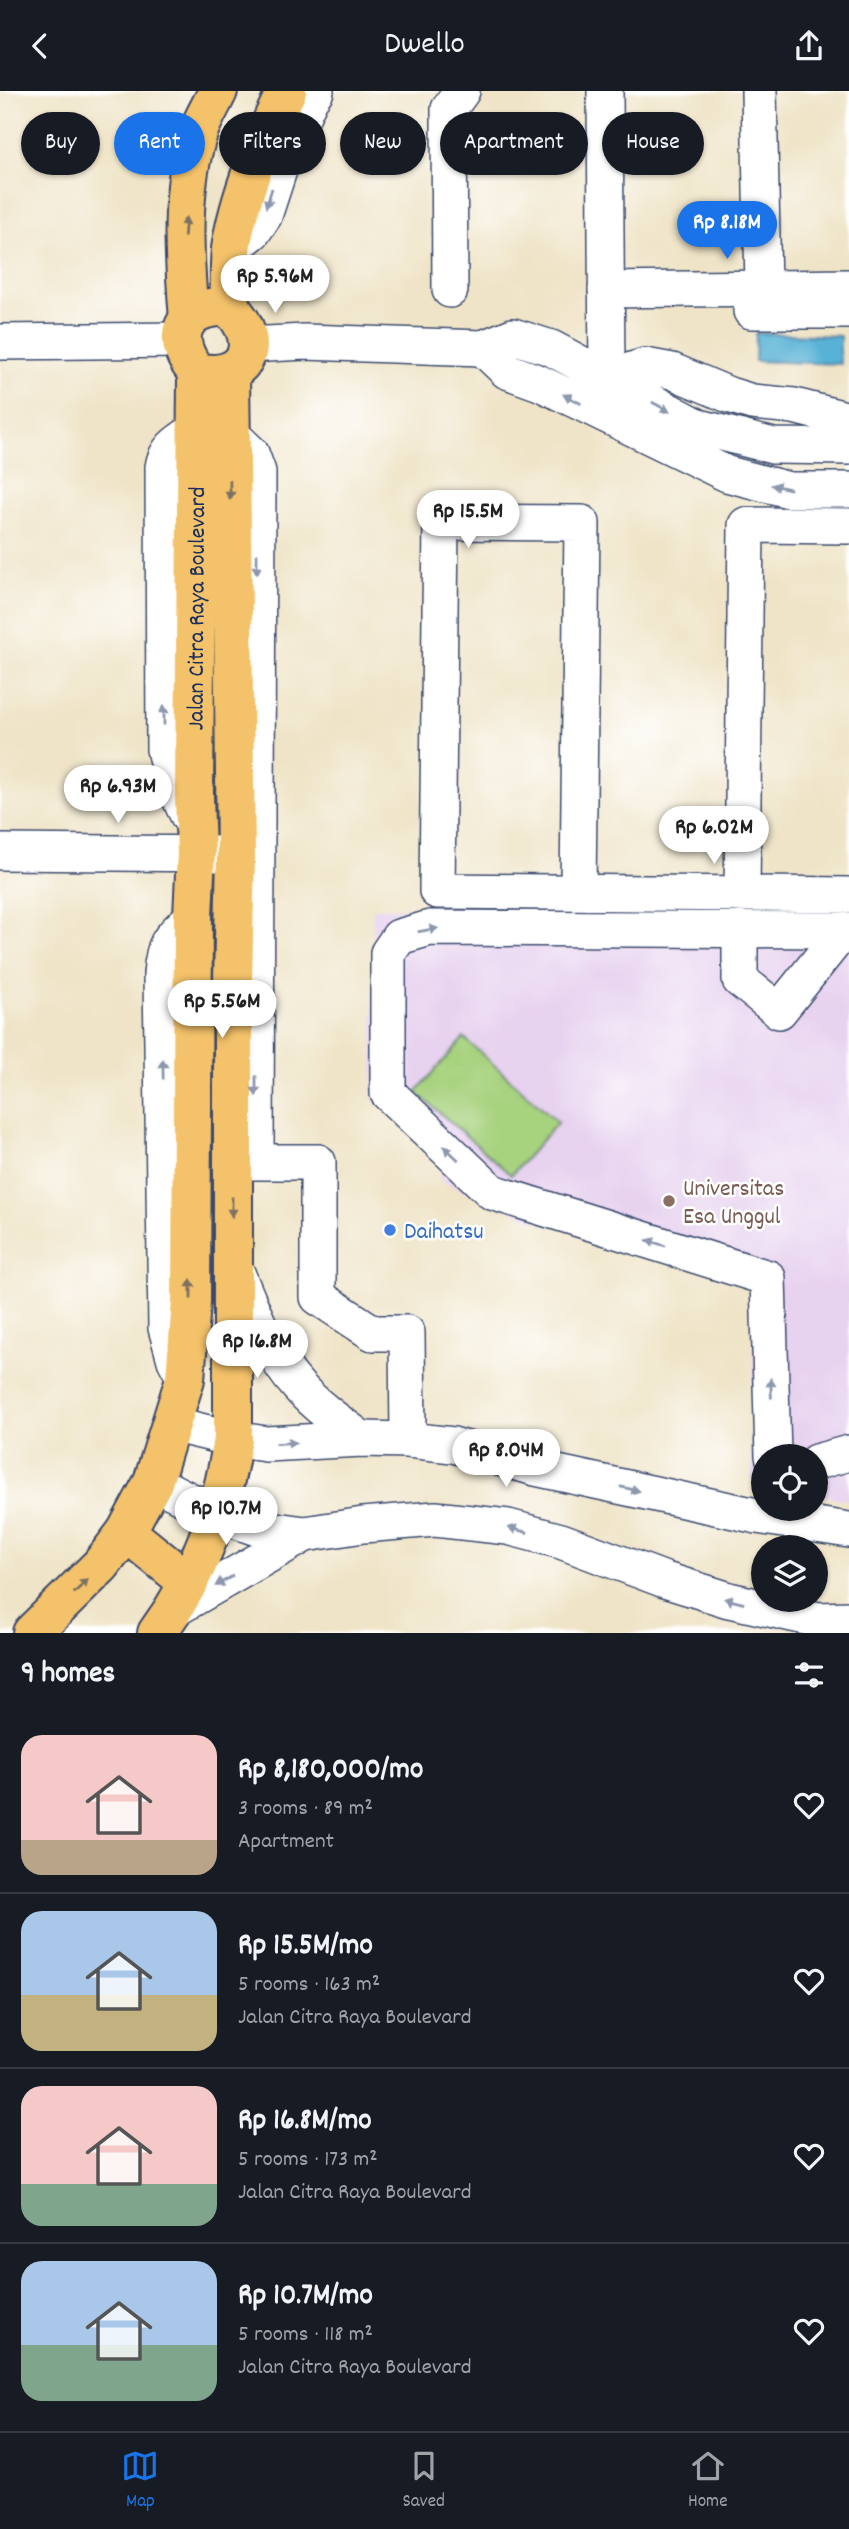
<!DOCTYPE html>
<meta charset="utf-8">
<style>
:root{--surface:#171b24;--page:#20242c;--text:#f1f3f6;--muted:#9ea1a6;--line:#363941;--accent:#1a73e8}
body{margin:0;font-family:Dekko,sans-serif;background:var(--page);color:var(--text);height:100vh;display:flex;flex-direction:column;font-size:26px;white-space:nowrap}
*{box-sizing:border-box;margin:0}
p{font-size:23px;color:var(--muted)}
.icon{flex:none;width:38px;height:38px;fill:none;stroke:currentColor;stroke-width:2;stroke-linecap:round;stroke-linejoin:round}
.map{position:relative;height:1542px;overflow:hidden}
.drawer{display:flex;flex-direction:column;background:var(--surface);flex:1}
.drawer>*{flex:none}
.hud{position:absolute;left:21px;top:21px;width:808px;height:63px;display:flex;gap:14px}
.buttons{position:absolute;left:751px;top:1353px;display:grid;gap:14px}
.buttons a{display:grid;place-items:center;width:77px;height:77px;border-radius:50%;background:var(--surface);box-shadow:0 2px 5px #0004;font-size:35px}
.price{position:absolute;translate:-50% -60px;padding:0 16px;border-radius:24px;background:#fff;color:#222;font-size:23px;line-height:46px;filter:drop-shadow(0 2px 4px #0008)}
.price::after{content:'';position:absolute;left:50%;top:42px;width:21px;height:16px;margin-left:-10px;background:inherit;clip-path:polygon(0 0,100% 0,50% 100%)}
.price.current{background:var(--accent);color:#fff}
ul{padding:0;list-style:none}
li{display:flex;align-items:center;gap:21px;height:175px;padding:0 21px}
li+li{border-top:2px solid var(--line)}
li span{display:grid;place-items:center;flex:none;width:196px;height:140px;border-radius:21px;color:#555}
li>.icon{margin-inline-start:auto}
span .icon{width:84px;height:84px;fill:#fffc;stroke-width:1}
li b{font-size:30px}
h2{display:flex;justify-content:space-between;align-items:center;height:84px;padding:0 21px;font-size:30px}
.pill{padding:0 24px;border-radius:32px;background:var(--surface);box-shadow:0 2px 5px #0004;font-size:24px;line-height:63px}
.pill.current{background:var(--accent);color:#fff}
header{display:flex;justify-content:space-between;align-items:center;height:91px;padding:0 21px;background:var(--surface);font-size:32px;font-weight:600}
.tabs{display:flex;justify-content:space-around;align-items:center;height:98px;border-top:2px solid var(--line);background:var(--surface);font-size:19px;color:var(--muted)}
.tabs a{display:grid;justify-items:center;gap:4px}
.tabs .current{color:var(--accent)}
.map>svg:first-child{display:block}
.built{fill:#e7d2ef}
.green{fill:#a7d27e;stroke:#61806e;stroke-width:2}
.water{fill:#59b2d6;stroke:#3a709a;stroke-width:2}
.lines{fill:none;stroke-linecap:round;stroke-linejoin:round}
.minor-casing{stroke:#3b4a6e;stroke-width:38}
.major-casing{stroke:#3b4a6e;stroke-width:42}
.minor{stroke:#fff;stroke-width:35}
.major{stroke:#f4c26a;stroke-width:38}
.oneway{fill:#8d97ae}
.oneway2{fill:#7d7163}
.education-dot{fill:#8d6e63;stroke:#fff;stroke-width:2.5}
.shop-dot{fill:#3f7fe0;stroke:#fff;stroke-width:2.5}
.labels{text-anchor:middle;stroke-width:5;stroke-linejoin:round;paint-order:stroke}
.street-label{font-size:24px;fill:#1b2f5e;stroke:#fff}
.education-label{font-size:24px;fill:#785e54;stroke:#fff;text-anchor:start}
.shop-label{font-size:24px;fill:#366cbe;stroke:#fff;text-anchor:start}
</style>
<header><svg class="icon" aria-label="back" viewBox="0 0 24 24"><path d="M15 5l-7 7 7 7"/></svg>Dwello<svg class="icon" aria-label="share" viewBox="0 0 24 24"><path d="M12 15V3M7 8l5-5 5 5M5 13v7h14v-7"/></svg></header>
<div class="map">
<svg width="849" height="1542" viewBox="0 0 849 1542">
<rect width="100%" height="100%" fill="#fff"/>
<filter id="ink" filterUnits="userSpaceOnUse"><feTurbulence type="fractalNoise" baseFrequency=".0143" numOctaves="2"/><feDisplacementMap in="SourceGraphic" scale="14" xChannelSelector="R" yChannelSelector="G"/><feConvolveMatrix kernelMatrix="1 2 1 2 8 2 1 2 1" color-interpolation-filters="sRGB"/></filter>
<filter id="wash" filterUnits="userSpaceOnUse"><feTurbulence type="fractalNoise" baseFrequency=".00686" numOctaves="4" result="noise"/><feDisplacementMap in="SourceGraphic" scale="28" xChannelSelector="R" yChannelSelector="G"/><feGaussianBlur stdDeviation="1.57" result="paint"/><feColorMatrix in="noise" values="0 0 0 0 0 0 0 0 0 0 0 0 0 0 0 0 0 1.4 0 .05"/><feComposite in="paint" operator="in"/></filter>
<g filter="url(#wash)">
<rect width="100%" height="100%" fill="#efe4c7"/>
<polygon class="built" points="849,816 849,1409 816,1404 816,1365 763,1365 763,1392 751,1389 755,1186 537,1130 441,1090 439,1059 373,1009 373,817"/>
<polygon class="green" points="464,947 558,1031 511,1084 416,1001"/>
<polygon class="water" points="756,242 840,245 840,273 755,270"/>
</g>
<g filter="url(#ink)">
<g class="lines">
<g class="minor-casing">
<g id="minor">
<polyline points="605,0 607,287"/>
<polyline points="759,0 763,197"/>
<polyline points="231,159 253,141 264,125 280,76 310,8 316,0"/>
<polyline points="450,199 449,18 462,0"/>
<polyline points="606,199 849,196"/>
<polyline points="751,220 849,220"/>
<polyline points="0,251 181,249"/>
<polyline points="248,254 305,251 483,257"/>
<polyline points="618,292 632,279 645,275 672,280 729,304 752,311 794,315 849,329"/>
<polyline points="230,342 251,362 258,381 256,1070"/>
<polyline points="849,356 773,355 699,336 551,257 513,245 483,257 507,280 540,292 727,383 789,399 849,399"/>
<path d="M194 735C179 710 170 687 164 658L163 376C166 356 181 349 196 339"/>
<polyline points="0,761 225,763"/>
<polyline points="578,801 582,432 441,431 437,800 849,804"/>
<polyline points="742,803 746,434 849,435"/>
<polyline points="740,838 740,889 779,920 844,839"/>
<polyline points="232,1071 318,1071 318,1206 373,1242 407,1242 408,1349"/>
<path d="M235 1177C252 1219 268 1262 299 1296 317 1316 340 1332 362 1348"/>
<path d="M185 1288 175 1269 166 1237 161 883C164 849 169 848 193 825"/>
<polyline points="171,1333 233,1348 266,1353 362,1348 408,1349 453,1354 535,1377 757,1425 849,1439"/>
<polyline points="773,1365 768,1187 492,1101 388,1002 388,862 399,846 430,837 849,839"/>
<polyline points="816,1371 849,1362"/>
<polyline points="153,1391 217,1423 254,1436 305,1443 363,1434 435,1428 508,1436 561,1450 665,1489 729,1509 819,1529 849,1528"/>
<polyline points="175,1518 305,1443"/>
</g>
</g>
<g class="major-casing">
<g id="major">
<path d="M217 216 230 217C265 252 246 292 197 281 173 254 176 220 217 216Z"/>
<path d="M230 217C230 198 229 177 231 158 238 110 264 42 287 0"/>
<path d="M189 228C184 168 179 97 199 39 204 26 212 13 218 0"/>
<polyline points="126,1441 189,1492"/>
<path id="s1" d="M32 1542 101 1474 126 1441 153 1391 185 1288 191 1211 193 825 196 762 194 705 197 281"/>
<path d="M157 1542C201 1482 221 1421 233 1348V889L236 763 230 282"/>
</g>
</g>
<use href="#minor" class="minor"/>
<use href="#major" class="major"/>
</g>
<defs><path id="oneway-solid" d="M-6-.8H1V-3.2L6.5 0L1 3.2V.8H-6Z" transform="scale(1.75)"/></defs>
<g class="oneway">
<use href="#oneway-solid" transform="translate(269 107) rotate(107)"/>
<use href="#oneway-solid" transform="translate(572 308) rotate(-153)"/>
<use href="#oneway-solid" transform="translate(661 316) rotate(29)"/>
<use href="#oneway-solid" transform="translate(781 396) rotate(-168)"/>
<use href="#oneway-solid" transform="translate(257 473) rotate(90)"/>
<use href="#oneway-solid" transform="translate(164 624) rotate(-90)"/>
<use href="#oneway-solid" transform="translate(428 839) rotate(-10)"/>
<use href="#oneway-solid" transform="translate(163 978) rotate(-91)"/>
<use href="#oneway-solid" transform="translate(256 995) rotate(90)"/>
<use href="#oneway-solid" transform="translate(451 1062) rotate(-137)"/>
<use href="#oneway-solid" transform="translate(656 1152) rotate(-163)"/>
<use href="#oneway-solid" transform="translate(771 1297) rotate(-92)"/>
<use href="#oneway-solid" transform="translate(286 1352) rotate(-3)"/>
<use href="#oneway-solid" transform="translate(630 1398) rotate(13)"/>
<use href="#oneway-solid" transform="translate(518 1439) rotate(-166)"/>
<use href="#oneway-solid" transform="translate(224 1490) rotate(150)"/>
<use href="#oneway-solid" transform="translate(734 1510) rotate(-166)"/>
</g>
<g class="oneway2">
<use href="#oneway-solid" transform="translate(185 136) rotate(-86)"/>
<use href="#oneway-solid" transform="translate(230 399) rotate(89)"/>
<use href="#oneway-solid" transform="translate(232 1116) rotate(90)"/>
<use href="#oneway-solid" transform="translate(191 1198) rotate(-90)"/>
<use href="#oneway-solid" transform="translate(81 1495) rotate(-46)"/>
</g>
</g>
<circle class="education-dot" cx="669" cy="1110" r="7"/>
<circle class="shop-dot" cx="390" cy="1139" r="7"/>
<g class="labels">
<g class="street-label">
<text dy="8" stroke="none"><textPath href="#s1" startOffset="1074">Jalan Citra Raya Boulevard</textPath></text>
</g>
<g class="education-label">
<text x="683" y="1104">Universitas<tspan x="683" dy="28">Esa Unggul</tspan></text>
</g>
<g class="shop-label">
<text x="404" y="1147">Daihatsu</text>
</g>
</g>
</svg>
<div class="buttons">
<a><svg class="icon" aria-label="locate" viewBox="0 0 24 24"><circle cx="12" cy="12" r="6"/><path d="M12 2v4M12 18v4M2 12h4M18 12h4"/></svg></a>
<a><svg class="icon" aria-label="layers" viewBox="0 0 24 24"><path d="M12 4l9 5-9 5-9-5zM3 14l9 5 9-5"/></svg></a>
</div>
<b class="price current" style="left:727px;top:170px">Rp 8.18M</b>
<b class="price" style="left:275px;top:224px">Rp 5.96M</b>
<b class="price" style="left:468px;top:459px">Rp 15.5M</b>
<b class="price" style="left:118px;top:734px">Rp 6.93M</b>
<b class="price" style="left:714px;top:775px">Rp 6.02M</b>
<b class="price" style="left:222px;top:949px">Rp 5.56M</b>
<b class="price" style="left:257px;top:1289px">Rp 16.8M</b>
<b class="price" style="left:506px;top:1398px">Rp 8.04M</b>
<b class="price" style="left:226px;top:1456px">Rp 10.7M</b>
<div class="hud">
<a class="pill">Buy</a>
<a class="pill current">Rent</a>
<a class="pill">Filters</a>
<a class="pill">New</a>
<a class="pill">Apartment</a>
<a class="pill">House</a>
</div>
</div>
<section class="drawer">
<h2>9 homes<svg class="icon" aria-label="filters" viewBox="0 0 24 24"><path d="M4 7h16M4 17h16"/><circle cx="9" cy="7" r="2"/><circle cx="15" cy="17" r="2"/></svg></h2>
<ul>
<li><span style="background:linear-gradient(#f6c9c9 75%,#b9a48a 0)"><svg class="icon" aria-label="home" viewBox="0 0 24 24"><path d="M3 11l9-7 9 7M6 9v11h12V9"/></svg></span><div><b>Rp 8,180,000/mo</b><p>3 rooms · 89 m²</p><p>Apartment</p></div><svg class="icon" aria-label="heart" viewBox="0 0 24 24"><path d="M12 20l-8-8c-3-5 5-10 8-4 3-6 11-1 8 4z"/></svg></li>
<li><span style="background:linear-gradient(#a9c7e8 60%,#c2b280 0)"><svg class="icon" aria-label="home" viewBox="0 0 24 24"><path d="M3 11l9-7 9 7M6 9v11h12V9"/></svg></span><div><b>Rp 15.5M/mo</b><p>5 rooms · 163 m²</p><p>Jalan Citra Raya Boulevard</p></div><svg class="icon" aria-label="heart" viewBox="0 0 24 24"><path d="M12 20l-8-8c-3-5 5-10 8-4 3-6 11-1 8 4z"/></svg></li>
<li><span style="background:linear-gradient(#f6c9c9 70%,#7fa58c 0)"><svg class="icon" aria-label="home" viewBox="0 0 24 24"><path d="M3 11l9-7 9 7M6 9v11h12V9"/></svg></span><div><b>Rp 16.8M/mo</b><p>5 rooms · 173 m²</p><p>Jalan Citra Raya Boulevard</p></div><svg class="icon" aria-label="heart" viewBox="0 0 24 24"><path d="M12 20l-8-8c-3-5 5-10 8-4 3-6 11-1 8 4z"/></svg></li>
<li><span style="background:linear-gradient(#a9c7e8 60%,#7fa58c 0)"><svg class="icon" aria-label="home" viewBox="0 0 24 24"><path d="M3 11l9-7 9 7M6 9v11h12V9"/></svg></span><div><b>Rp 10.7M/mo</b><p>5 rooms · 118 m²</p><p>Jalan Citra Raya Boulevard</p></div><svg class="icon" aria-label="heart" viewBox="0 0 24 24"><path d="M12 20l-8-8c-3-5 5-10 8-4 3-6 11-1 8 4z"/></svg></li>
</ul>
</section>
<nav class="tabs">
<a class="current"><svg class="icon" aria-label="map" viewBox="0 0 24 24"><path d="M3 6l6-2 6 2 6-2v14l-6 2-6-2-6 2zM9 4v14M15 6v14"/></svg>Map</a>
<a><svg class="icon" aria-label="saved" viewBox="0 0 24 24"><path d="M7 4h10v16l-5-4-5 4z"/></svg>Saved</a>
<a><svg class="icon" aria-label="home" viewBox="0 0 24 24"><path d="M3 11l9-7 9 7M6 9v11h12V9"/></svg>Home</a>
</nav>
